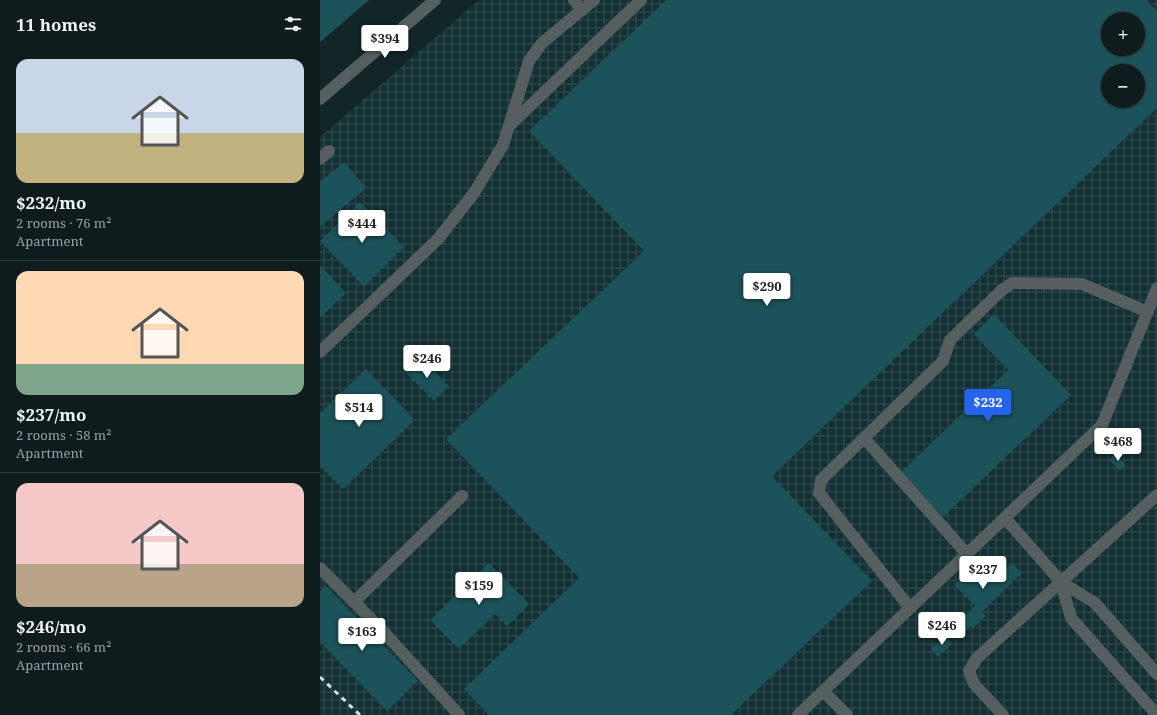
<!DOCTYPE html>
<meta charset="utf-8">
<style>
:root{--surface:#0e1c1e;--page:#172527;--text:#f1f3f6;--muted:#9ba1a4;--line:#2e3a3c;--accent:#2563eb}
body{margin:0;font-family:"Noto Serif",serif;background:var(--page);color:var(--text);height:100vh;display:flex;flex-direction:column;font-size:15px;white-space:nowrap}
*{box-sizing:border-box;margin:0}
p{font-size:13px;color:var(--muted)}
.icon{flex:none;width:22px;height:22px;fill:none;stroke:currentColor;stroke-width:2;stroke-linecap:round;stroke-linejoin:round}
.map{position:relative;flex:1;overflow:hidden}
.drawer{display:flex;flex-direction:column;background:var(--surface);width:320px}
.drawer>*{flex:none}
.controls{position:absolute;left:781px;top:12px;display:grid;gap:8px}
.controls a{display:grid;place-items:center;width:44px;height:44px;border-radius:50%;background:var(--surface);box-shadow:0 1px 3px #0004,0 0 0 1px var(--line);font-size:20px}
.price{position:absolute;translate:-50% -34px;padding:0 9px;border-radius:4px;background:#fff;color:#222;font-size:13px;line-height:26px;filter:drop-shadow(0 1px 2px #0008)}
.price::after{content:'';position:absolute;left:50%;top:24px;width:12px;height:9px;margin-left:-6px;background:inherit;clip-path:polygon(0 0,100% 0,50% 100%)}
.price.selected{background:var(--accent);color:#fff}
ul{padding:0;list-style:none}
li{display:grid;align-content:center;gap:8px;height:212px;padding:0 16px}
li+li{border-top:1px solid var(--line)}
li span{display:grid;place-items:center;height:124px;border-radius:12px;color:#555}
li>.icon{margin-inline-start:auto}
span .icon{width:72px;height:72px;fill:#fffc;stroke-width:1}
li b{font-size:17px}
h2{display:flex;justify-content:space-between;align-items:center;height:48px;padding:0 16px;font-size:17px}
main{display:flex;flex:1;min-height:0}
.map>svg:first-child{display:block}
.industrial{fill:url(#industrial-grid);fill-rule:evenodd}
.building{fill:#1c5259;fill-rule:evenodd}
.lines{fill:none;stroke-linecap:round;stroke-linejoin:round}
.minor{stroke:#565f60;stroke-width:12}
.rail{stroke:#d1dedf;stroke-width:3;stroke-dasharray:5 5;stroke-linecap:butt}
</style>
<main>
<section class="drawer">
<h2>11 homes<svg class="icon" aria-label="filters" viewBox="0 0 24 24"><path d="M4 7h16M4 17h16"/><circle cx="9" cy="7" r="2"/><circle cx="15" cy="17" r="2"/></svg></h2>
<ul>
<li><span style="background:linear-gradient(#c9d6e8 60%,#c2b280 0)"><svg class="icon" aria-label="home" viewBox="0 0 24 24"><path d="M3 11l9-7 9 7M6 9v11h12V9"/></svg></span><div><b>$232/mo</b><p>2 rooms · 76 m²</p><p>Apartment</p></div></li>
<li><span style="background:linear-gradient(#ffd9b3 75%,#7fa58c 0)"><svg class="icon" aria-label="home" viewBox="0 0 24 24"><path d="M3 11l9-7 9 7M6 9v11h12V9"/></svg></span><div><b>$237/mo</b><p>2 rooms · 58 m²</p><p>Apartment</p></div></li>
<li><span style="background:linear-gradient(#f6c9c9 65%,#b9a48a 0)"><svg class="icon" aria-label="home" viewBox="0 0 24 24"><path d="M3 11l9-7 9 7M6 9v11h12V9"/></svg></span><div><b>$246/mo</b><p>2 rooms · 66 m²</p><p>Apartment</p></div></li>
</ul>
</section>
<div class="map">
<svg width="837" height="715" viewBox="0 0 837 715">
<defs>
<pattern id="industrial-grid" width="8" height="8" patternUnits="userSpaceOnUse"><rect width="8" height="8" fill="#133034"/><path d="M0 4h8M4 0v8" fill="none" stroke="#354f52"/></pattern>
</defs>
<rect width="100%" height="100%" fill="#122628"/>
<path class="industrial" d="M159 0H837V715H0V137ZM788 19H818V49H788ZM788 71H818V101H788Z"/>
<g class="building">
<polygon points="0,0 49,0 0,42"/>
<path d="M346 0H826L837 11V108L452 476 552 581 411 715H169L144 689 259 578 126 439 324 251 209 131ZM788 19H818V49H788ZM788 71H818V101H788Z"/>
<polygon points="24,162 46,188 0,227 0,182"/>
<polygon points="40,202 84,247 44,287 0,241"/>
<polygon points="0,265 26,293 1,317 0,316"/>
<polygon points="674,314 751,395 623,517 581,472 688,370 654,334"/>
<polygon points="100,357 129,386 114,401 85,372"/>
<polygon points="46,369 95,420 23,489 0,466 0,413"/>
<polygon points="795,454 806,465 800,471 789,460"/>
<polygon points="665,556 681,573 692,563 702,573 662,612 666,616 653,628 651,626 639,637 631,629 655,606 634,585"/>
<polygon points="169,563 209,604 187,626 175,614 139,649 110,620"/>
<polygon points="6,586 98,681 67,711 0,642 0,591"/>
<polygon points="625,636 632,644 618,657 611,649"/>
</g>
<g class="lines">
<g class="minor">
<polyline points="254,0 262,10"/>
<polyline points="0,99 115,0"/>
<polyline points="190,125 321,0"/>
<polyline points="0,159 9,151"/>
<polyline points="0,352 118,239 154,193 183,145 209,61 222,43 274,0"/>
<polyline points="544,438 647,554"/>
<polyline points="685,518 741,582 751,618 837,715"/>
<polyline points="0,568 62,630 139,715"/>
<polyline points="741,582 775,603 837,674"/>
<polyline points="34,602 142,496"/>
<polyline points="590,608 499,493 501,480 623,361 630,340 682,290 692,283 762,284 828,312"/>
<polyline points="503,691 527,715"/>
<polyline points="478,715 782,425 837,288"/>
<polyline points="683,715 654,684 649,671 657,658 837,495"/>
</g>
<polyline class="rail" points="0,677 40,715"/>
</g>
</svg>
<div class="controls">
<a>+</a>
<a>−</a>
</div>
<b class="price" style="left:65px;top:59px">$394</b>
<b class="price" style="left:42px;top:244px">$444</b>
<b class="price" style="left:447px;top:307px">$290</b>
<b class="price" style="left:107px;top:379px">$246</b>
<b class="price selected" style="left:668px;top:423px">$232</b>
<b class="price" style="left:39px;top:428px">$514</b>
<b class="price" style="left:798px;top:462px">$468</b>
<b class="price" style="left:663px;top:590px">$237</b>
<b class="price" style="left:159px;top:606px">$159</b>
<b class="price" style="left:622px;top:646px">$246</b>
<b class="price" style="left:42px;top:652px">$163</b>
</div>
</main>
